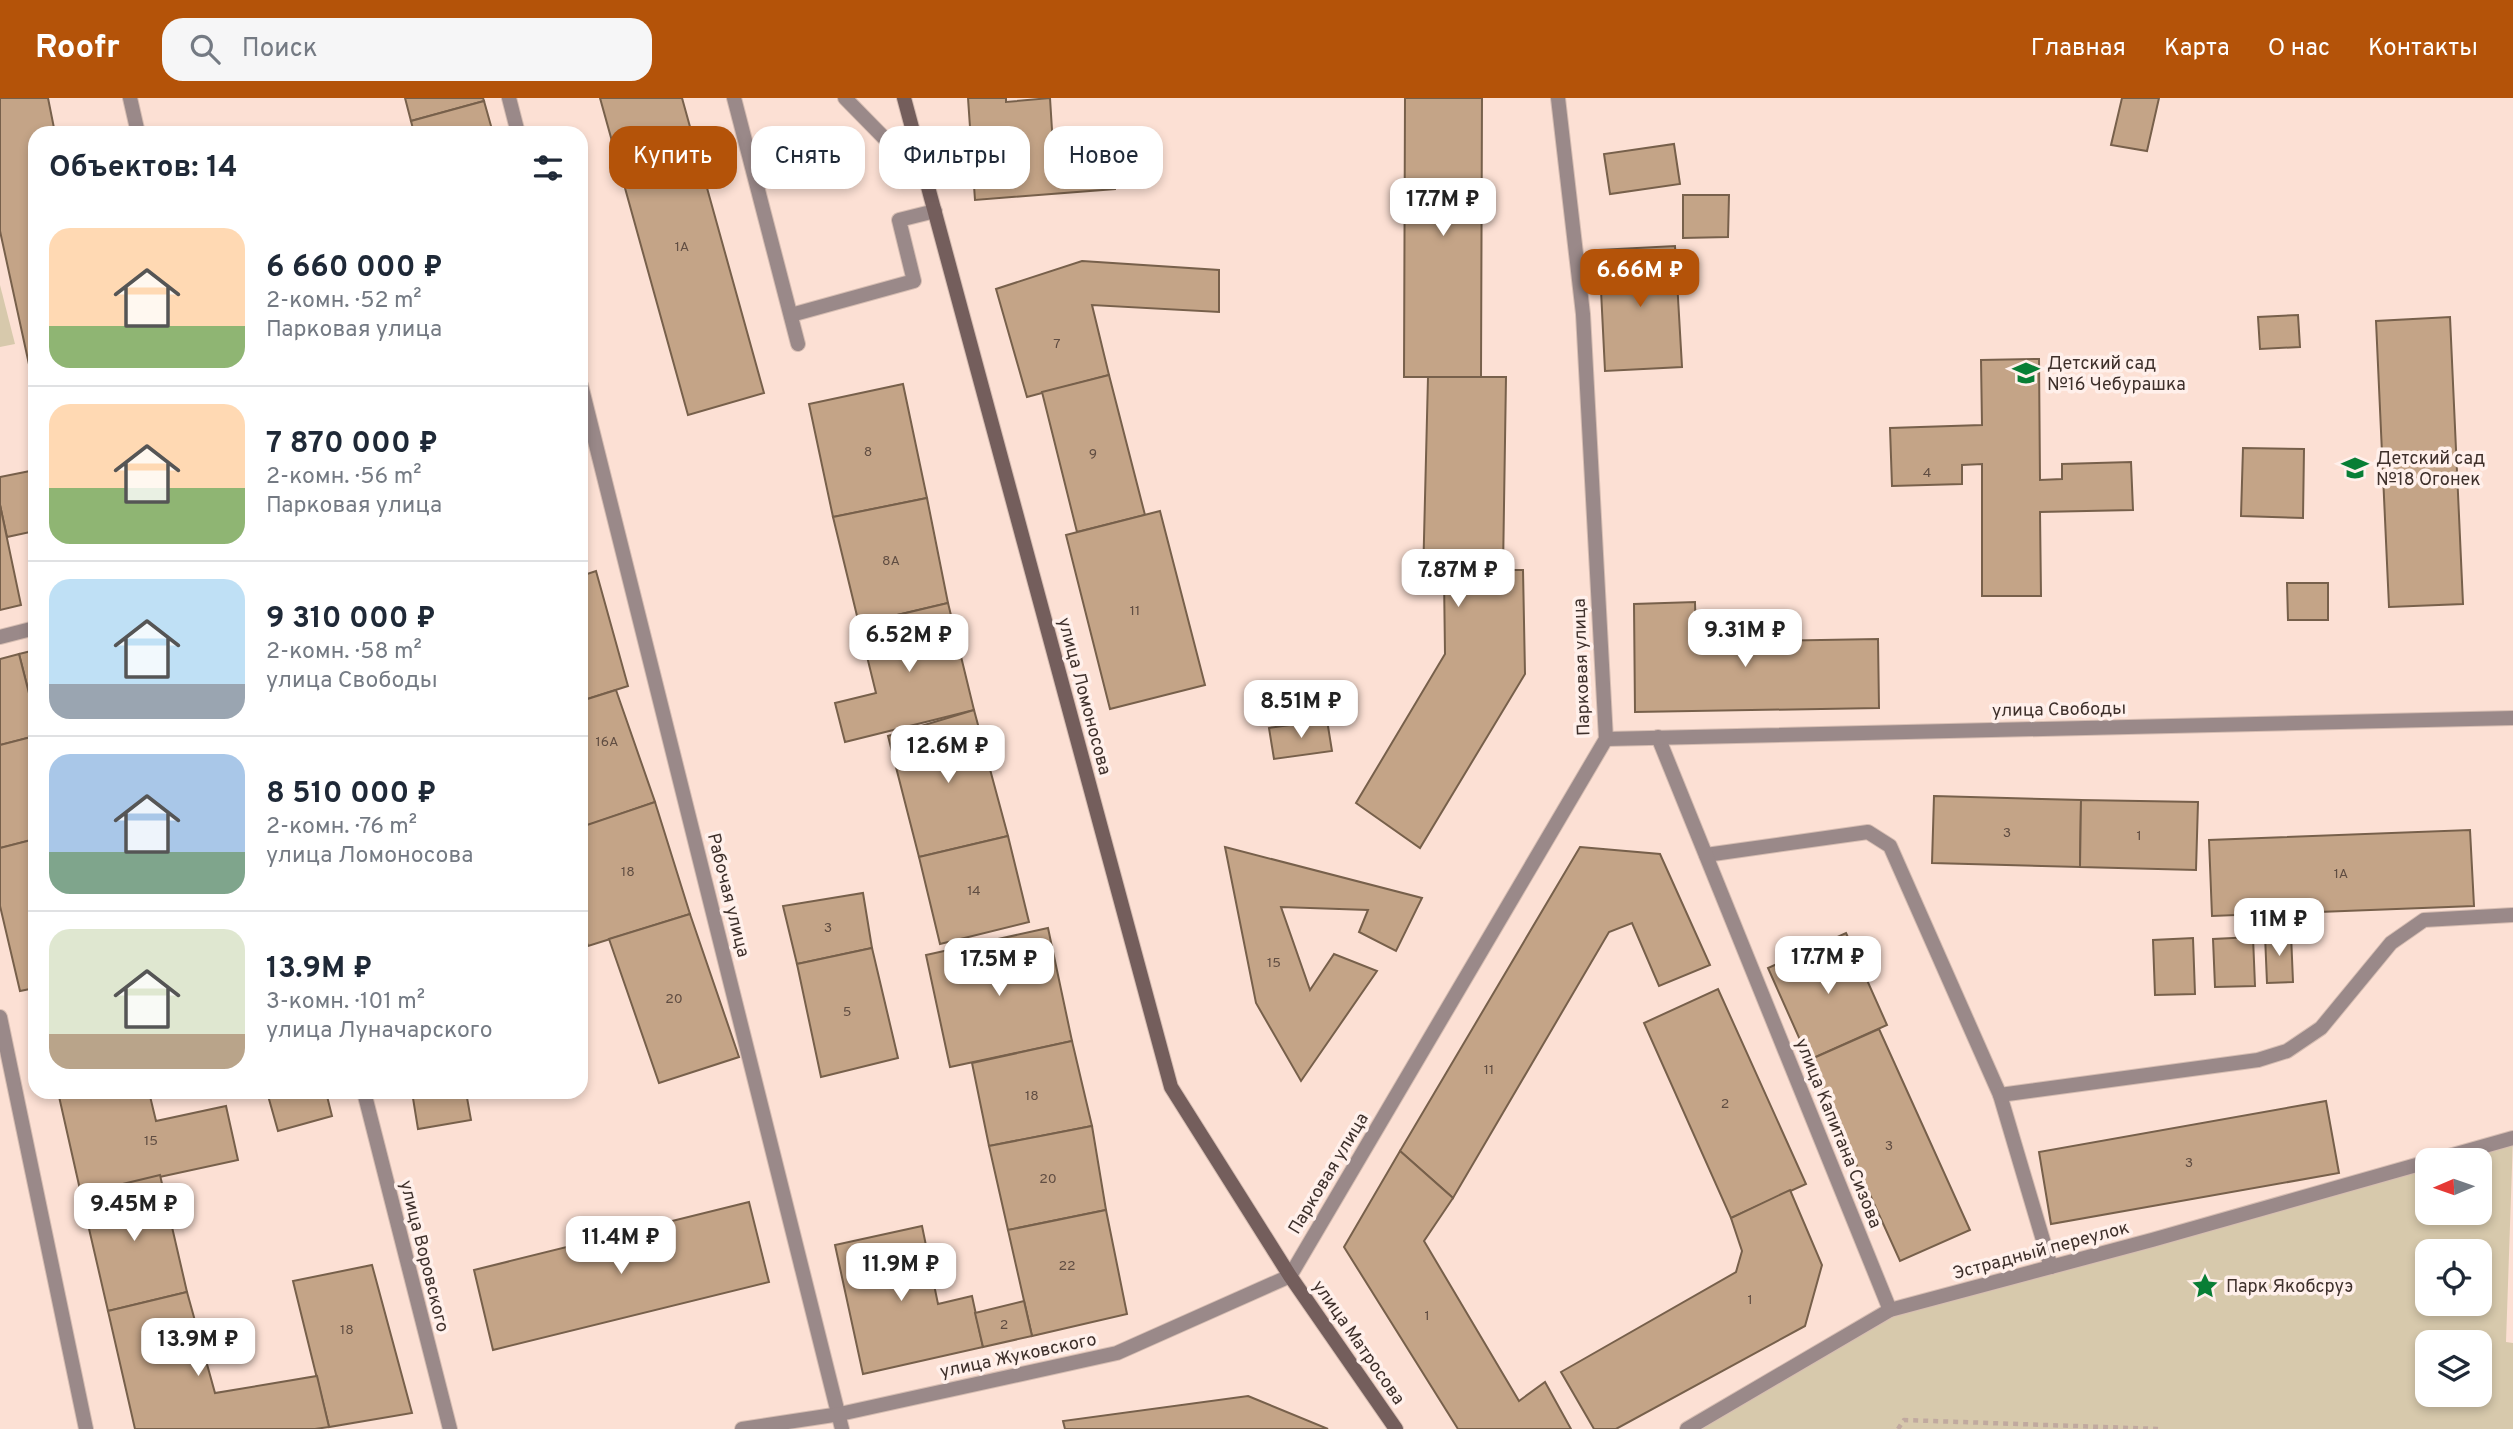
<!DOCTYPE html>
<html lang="ru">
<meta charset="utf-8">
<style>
:root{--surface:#fff;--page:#f6f6f7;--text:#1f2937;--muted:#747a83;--line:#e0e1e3;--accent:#b45309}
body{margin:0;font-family:Overpass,sans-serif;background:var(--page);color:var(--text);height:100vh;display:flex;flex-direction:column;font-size:26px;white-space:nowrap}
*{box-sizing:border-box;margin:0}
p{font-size:23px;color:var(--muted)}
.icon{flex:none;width:38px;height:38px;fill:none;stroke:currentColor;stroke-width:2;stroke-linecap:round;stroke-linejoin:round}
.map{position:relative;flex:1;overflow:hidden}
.sheet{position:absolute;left:28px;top:28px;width:560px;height:973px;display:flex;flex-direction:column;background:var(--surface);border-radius:21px;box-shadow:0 4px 10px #0003}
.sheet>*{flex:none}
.hud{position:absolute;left:609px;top:28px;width:665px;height:63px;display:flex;gap:14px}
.needle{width:46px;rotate:268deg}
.controls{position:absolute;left:2415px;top:1050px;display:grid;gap:14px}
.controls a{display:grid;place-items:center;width:77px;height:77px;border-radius:14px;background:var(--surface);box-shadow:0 4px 10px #0003;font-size:35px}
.price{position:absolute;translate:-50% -60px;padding:0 16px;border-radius:14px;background:#fff;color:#222;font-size:23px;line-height:46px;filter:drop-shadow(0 2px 4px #0008)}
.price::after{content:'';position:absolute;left:50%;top:42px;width:21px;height:16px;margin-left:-10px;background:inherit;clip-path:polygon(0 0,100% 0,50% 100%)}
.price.current{background:var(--accent);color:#fff}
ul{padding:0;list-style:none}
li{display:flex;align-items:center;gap:21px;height:175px;padding:0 21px}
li+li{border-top:2px solid var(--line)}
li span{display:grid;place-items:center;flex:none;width:196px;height:140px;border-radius:21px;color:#555}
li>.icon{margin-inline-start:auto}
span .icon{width:84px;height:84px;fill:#fffc;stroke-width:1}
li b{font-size:30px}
h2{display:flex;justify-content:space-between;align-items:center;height:84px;padding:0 21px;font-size:30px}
.tag{padding:0 24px;border-radius:21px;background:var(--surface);box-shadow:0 4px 10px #0003;font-size:24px;line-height:63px}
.tag.current{background:var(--accent);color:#fff}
header{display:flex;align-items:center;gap:42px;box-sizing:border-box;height:98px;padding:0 35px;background:var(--accent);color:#fff}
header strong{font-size:33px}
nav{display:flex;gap:38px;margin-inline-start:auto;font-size:24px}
.search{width:490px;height:63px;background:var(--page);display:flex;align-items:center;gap:18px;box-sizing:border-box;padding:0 24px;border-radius:21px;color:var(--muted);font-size:26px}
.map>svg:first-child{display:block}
.green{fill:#d7c9ac;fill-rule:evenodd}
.building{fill:#c4a487;stroke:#77604b;stroke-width:2}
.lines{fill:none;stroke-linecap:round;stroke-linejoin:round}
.lane-casing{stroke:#d6bdb2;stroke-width:16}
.street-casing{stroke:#d6bdb2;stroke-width:16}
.secondary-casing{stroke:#d6bdb2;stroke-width:16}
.path{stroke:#c1a99f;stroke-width:4.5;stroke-dasharray:5 5;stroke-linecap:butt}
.lane{stroke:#9a8989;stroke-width:14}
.street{stroke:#9a8989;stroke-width:14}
.secondary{stroke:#745e5c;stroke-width:14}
.labels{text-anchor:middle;stroke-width:7;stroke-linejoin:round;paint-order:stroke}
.number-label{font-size:14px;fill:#604d42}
.poi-label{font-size:18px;fill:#3e302b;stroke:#fff0eb;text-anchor:start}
.street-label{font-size:18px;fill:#3e302b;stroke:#fff0eb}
</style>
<header>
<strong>Roofr</strong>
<div class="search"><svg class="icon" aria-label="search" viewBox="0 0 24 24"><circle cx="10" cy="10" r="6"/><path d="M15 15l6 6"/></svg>Поиск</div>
<nav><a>Главная</a><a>Карта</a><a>О нас</a><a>Контакты</a></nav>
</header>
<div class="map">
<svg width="2513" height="1331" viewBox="0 0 2513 1331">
<rect width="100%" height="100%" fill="#fce0d4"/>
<g class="green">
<polygon points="0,187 15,246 0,249"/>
<path d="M2513 1040 2506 1244 2513 1245V1331H1687L1890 1212 2427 1064V1115H2480V1062H2435ZM2427 1153H2480V1206H2427ZM2427 1244H2480V1297H2427Z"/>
</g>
<g class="building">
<polygon points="0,0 48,0 55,35 35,35 35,294 0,133"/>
<polygon points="405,0 483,0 484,3 411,23"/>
<polygon points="600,0 682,0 764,295 688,317"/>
<polygon points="968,0 1006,0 1006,4 1050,0 1054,64 1114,60 1115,91 975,102"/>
<polygon points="1405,0 1482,0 1481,279 1404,279"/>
<polygon points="2122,0 2159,0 2147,53 2111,47"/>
<polygon points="484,3 493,35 414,35 411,23"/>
<polygon points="1674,46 1680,86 1610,96 1604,56"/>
<polygon points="1683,97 1729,97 1728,139 1683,140"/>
<polygon points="1675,148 1682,269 1605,273 1599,152"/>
<polygon points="1082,163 1219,172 1219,214 1092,207 1109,277 1027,299 996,191"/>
<polygon points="2298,217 2300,249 2260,251 2258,219"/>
<polygon points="2450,219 2463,506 2389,509 2376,223"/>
<polygon points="2039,261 2040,382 2062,381 2062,366 2131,364 2133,412 2040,414 2041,498 1982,498 1982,366 1962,367 1962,386 1892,388 1890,330 1982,327 1981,262"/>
<polygon points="1109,277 1145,417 1077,434 1042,294"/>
<polygon points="1428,279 1506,279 1503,472 1523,472 1525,576 1420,750 1356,705 1445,556 1444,479 1423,481"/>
<polygon points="903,286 927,400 833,419 809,306"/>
<polygon points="2243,350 2304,351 2303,420 2241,418"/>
<polygon points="35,372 35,433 7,439 0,407 0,379"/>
<polygon points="927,400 948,505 859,526 833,419"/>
<polygon points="0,407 21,507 0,512"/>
<polygon points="1160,413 1205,587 1110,611 1066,437"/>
<polygon points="596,473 628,588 581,603 581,478"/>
<polygon points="2287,485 2328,485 2328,522 2288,522"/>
<polygon points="1695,504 1696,544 1878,541 1879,610 1635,614 1634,506"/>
<polygon points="948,505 974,612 845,644 835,605 876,595 859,526"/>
<polygon points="35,552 35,611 33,611 19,556"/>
<polygon points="19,556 35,619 35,638 0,647 0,561"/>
<polygon points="616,592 655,704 586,728 581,712 581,603"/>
<polygon points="974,612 1008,738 919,759 888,638"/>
<polygon points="1327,622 1332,653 1274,661 1269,630"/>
<polygon points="35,638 35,741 0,750 0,647"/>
<polygon points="1934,698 2081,702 2080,769 1932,765"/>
<polygon points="2081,702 2198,704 2196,772 2080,769"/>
<polygon points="655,704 690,816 588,848 581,825 581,729"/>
<polygon points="2470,732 2474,808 2212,818 2209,742"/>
<polygon points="1008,738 1029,824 940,846 919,759"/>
<polygon points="35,741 35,890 20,893 0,808 0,750"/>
<polygon points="1225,749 1422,800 1396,853 1359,834 1368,812 1281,809 1310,892 1334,856 1377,873 1301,983 1256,905"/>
<polygon points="1580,749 1660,756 1710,867 1659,888 1632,825 1609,834 1453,1100 1400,1053"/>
<polygon points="863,795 872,850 797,866 783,808"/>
<polygon points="690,816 739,959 659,985 609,841"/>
<polygon points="1048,830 1072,943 950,969 926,857"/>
<polygon points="1846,835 1887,927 1809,962 1768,870"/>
<polygon points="2291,836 2293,884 2267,885 2265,837"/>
<polygon points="2253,839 2255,888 2215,889 2213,841"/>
<polygon points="2193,840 2195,896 2155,897 2153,842"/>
<polygon points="872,850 898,960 821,979 797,866"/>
<polygon points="1718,891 1806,1086 1731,1120 1644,925"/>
<polygon points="1879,931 1970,1132 1900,1163 1809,962"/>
<polygon points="1072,943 1092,1028 989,1048 972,965"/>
<polygon points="58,994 149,994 156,1023 226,1008 238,1062 81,1096"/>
<polygon points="267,994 326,994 332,1018 278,1033"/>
<polygon points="412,994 466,994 471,1022 418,1031"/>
<polygon points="2326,1003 2339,1075 2051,1126 2039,1054"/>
<polygon points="1092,1028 1106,1112 1008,1132 989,1048"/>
<polygon points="1400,1053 1453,1100 1424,1143 1519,1303 1545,1284 1571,1331 1458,1331 1344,1149"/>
<polygon points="160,1077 187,1194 108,1213 81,1096"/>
<polygon points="1790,1092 1822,1167 1805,1228 1616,1331 1594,1331 1561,1274 1736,1174 1742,1153 1731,1120"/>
<polygon points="749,1104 769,1184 493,1252 474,1172"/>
<polygon points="1106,1112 1127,1216 1032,1238 1008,1132"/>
<polygon points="922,1128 938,1206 972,1198 983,1249 863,1276 835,1147"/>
<polygon points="372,1167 412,1315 329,1329 293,1183"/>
<polygon points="187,1194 215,1295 317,1278 329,1329 315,1331 135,1331 108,1213"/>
<polygon points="1024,1203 1032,1238 983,1249 975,1215"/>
<polygon points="1248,1298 1328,1331 1065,1331 1063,1323"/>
</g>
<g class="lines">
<g class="lane-casing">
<g id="lane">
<polyline points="734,0 798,246"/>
<polyline points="845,0 893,49 915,42"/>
<polyline points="791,217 914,183 899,122 935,113"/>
<polyline points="1706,757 1868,734 1890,748 2000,997 2051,1169"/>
<polyline points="2000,997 2258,962 2287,953 2321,930 2391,845 2424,822 2513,817"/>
</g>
</g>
<g class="street-casing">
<g id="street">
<polyline points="130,0 138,35"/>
<polyline points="509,0 518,35"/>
<polyline points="581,287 842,1331"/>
<polyline points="0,539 35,530"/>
<polyline points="1658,639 1890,1212"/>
<polyline points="1606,641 2513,620"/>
<polyline points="0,919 86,1331"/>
<polyline points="364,994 450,1331"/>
<polyline points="2435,1062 2513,1040"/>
<polyline points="742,1331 840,1316 1117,1255 1290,1178 1606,641 1583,216 1558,0"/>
<polyline points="1687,1331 1890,1212 2152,1142 2427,1064"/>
</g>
</g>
<g class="secondary-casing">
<polyline id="secondary" points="904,0 1171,989 1290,1178 1396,1331"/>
</g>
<polyline class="path" points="1898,1331 1904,1322 2160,1331"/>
<use href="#lane" class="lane"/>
<use href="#street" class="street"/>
<use href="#secondary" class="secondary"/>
</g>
<defs>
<g id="school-bare" transform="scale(2.1)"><path d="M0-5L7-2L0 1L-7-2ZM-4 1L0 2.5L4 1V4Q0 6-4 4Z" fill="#087e35" stroke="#fff0eb" stroke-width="2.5" paint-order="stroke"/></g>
<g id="sight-bare" transform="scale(2.1)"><path d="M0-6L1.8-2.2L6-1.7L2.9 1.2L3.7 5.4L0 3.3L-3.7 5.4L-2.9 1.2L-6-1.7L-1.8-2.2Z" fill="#087e35" stroke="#fff0eb" stroke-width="2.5" paint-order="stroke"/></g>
</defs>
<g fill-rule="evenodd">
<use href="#school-bare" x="2026" y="275"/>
<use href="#school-bare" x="2355" y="370"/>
<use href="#sight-bare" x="2205" y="1188"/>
</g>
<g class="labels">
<g class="number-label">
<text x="682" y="153">1А</text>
<text x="1057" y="250">7</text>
<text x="868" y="358">8</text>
<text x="1093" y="360">9</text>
<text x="1927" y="379">4</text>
<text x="891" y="467">8А</text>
<text x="1135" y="517">11</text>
<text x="607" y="648">16А</text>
<text x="2007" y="739">3</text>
<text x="2139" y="742">1</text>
<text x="628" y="778">18</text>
<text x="2341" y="780">1А</text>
<text x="974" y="797">14</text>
<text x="828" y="834">3</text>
<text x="1274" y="869">15</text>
<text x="674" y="905">20</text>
<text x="847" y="918">5</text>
<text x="1489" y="976">11</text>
<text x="1032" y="1002">18</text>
<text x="1725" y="1010">2</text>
<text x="151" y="1047">15</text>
<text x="1889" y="1052">3</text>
<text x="2189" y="1069">3</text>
<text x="1048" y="1085">20</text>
<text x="1067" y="1172">22</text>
<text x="1750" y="1206">1</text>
<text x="1427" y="1222">1</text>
<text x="1004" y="1231">2</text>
<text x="347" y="1236">18</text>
</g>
<g class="poi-label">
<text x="2047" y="271">Детский сад<tspan x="2047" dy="21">№16 Чебурашка</tspan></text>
<text x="2376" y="366">Детский сад<tspan x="2376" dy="21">№18 Огонек</tspan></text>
<text x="2226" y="1194">Парк Якобсруэ</text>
</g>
<g class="street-label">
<text transform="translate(1581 569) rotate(-92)" y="6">Парковая улица</text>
<text transform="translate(1085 598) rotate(75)" y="6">улица Ломоносова</text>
<text transform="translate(2059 611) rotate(-1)" y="6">улица Свободы</text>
<text transform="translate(729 797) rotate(76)" y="6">Рабочая улица</text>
<text transform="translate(1839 1035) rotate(68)" y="6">улица Капитана Сизова</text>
<text transform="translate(1328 1075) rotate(-59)" y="6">Парковая улица</text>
<text transform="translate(2041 1152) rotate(-15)" y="6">Эстрадный переулок</text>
<text transform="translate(425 1158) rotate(76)" y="6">улица Воровского</text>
<text transform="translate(1359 1244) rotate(55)" y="6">улица Матросова</text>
<text transform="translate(1018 1257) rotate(-12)" y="6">улица Жуковского</text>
</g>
</g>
</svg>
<div class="controls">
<a><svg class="needle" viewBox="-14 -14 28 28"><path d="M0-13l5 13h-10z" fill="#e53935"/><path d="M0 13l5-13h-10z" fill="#747a83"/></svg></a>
<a><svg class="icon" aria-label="locate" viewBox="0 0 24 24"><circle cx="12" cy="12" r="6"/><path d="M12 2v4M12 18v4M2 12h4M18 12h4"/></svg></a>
<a><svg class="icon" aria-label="layers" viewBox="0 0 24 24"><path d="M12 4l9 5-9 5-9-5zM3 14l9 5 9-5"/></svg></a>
</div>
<b class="price" style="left:1443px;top:140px">17.7M ₽</b>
<b class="price current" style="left:1640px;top:211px">6.66M ₽</b>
<b class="price" style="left:1458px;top:511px">7.87M ₽</b>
<b class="price" style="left:1745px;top:571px">9.31M ₽</b>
<b class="price" style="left:909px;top:576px">6.52M ₽</b>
<b class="price" style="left:1301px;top:642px">8.51M ₽</b>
<b class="price" style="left:948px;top:687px">12.6M ₽</b>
<b class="price" style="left:2279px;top:860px">11M ₽</b>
<b class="price" style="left:1828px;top:898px">17.7M ₽</b>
<b class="price" style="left:999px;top:900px">17.5M ₽</b>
<b class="price" style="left:134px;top:1145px">9.45M ₽</b>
<b class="price" style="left:621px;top:1178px">11.4M ₽</b>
<b class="price" style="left:901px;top:1205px">11.9M ₽</b>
<b class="price" style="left:198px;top:1280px">13.9M ₽</b>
<div class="hud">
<a class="tag current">Купить</a>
<a class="tag">Снять</a>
<a class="tag">Фильтры</a>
<a class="tag">Новое</a>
</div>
<section class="sheet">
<h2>Объектов: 14<svg class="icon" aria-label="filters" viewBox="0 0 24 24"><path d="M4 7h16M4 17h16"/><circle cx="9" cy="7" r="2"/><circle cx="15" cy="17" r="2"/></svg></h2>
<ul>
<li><span style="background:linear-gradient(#ffd9b3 70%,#8fb573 0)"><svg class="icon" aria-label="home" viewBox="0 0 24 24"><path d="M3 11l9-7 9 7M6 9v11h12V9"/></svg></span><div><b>6 660 000 ₽</b><p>2-комн. · 52 m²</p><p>Парковая улица</p></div></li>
<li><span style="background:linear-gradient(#ffd9b3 60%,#8fb573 0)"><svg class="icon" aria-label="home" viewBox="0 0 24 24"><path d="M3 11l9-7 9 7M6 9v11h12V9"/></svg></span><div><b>7 870 000 ₽</b><p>2-комн. · 56 m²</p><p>Парковая улица</p></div></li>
<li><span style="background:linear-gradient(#bfe0f5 75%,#9aa5b1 0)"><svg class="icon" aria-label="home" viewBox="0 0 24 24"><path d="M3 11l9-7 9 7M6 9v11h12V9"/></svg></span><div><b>9 310 000 ₽</b><p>2-комн. · 58 m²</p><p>улица Свободы</p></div></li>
<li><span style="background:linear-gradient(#a9c7e8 70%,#7fa58c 0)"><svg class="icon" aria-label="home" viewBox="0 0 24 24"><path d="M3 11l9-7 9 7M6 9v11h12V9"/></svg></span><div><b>8 510 000 ₽</b><p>2-комн. · 76 m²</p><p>улица Ломоносова</p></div></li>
<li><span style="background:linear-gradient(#dfe7d0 75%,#b9a48a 0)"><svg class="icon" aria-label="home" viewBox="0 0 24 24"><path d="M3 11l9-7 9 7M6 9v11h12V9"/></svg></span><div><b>13.9M ₽</b><p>3-комн. · 101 m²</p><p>улица Луначарского</p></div></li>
</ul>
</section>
</div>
